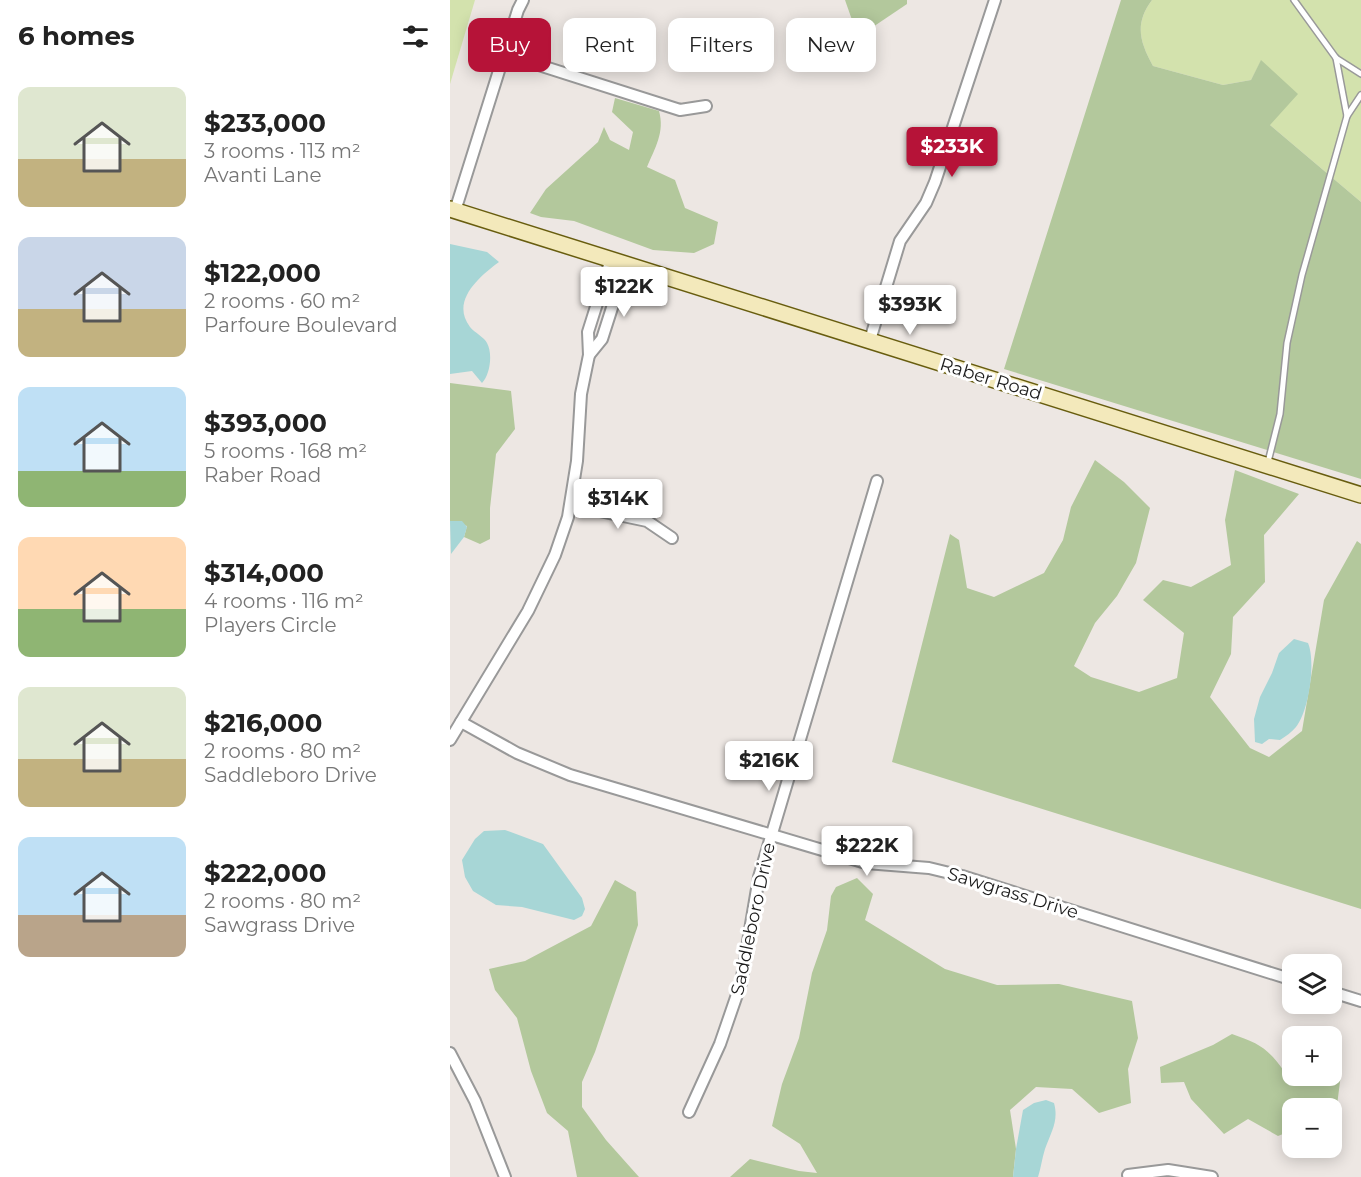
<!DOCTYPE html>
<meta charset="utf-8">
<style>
:root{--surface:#fff;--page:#f6f6f6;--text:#222;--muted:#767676;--accent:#b61338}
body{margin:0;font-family:Montserrat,sans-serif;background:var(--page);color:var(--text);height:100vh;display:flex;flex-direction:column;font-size:22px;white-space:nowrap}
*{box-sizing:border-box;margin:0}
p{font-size:20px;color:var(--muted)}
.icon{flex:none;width:33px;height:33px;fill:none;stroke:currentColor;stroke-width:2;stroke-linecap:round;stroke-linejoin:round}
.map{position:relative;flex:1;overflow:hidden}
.panel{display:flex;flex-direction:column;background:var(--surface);width:450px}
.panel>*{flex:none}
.hud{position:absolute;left:18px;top:18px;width:570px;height:54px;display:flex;gap:12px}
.buttons{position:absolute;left:832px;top:954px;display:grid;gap:12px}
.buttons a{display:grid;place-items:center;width:60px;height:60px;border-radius:12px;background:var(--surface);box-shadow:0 3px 15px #0003;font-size:30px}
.price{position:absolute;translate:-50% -51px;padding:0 14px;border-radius:6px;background:#fff;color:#222;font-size:20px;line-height:39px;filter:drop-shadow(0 2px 3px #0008)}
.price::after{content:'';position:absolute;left:50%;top:36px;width:18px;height:14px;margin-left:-9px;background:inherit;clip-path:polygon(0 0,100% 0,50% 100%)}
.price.selected{background:var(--accent);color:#fff}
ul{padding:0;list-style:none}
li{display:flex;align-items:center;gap:18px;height:150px;padding:0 18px}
li span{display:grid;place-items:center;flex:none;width:168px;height:120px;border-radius:12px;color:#555}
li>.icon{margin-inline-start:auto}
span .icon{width:72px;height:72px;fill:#fffc;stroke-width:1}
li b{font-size:26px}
h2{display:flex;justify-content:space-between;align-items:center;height:72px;padding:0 18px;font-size:26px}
.pill{padding:0 21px;border-radius:12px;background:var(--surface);box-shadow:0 3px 15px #0003;font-size:21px;line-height:54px}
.pill.selected{background:var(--accent);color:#fff}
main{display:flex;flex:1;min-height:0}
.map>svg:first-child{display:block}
.grass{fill:#d3e2ad}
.forest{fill:#b3c89c}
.water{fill:#a7d6d6}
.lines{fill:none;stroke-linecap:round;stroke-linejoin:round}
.lane-casing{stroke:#999;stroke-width:8}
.street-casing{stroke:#999;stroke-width:14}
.secondary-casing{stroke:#685d0f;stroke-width:18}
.lane{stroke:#fff;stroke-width:5}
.street{stroke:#fff;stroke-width:10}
.secondary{stroke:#f3e9bb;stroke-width:15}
.labels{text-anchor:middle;stroke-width:6;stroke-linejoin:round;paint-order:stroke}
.street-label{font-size:18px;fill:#1c1c1c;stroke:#fff}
</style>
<main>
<section class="panel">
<h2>6 homes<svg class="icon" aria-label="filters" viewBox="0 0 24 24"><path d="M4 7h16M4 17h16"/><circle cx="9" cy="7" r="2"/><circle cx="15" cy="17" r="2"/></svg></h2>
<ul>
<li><span style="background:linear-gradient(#dfe7d0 60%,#c2b280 0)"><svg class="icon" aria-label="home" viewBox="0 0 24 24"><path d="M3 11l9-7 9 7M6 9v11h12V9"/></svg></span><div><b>$233,000</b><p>3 rooms · 113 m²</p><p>Avanti Lane</p></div></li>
<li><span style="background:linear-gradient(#c9d6e8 60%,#c2b280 0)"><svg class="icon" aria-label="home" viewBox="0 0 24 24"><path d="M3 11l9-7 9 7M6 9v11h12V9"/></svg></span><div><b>$122,000</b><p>2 rooms · 60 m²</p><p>Parfoure Boulevard</p></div></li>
<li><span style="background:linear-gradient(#bfe0f5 70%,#8fb573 0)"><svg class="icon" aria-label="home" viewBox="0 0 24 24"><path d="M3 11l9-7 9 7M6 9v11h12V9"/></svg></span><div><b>$393,000</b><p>5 rooms · 168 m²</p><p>Raber Road</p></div></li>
<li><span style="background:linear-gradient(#ffd9b3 60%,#8fb573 0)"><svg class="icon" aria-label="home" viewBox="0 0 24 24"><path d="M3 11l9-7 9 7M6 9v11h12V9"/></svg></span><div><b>$314,000</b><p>4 rooms · 116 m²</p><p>Players Circle</p></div></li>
<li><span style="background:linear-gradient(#dfe7d0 60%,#c2b280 0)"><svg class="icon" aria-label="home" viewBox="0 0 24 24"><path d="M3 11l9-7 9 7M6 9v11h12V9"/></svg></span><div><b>$216,000</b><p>2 rooms · 80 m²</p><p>Saddleboro Drive</p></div></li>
<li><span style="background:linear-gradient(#bfe0f5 65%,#b9a48a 0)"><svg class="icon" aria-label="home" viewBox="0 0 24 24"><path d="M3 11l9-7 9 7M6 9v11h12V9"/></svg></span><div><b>$222,000</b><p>2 rooms · 80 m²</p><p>Sawgrass Drive</p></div></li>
</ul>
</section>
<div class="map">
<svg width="911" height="1177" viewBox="0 0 911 1177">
<rect width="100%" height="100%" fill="#ede7e3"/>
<g class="grass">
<polygon points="0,0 25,0 0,84"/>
<path d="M702 0H911V202L820 125 811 61 801 80 773 85 703 66C690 42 684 24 702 0Z"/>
</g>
<g class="forest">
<polygon points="395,0 457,0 457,4 408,37"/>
<path d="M671 0H702C684 24 690 42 703 66L773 85 801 80 811 60 848 94 820 125 911 202V479L554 369Z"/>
<path d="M165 98 209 111C215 132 205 148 197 167L225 180 235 208 268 222 264 244 244 253 203 250 124 221 91 217 80 213 96 189 148 142 154 127 160 140 179 150 183 132 162 112Z"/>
<polygon points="0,383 61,391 65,429 46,454 40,508 40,539 30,544 14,537 17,526 0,521"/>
<polygon points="645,460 674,482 700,508 686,563 667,596 645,623 624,666 641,677 689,692 727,678 734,633 693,600 713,580 741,587 781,565 775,520 785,470 849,494 814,535 815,582 783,617 781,654 760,697 800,748 819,757 852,731 874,600 907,541 911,544 911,909 442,762 500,534 509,540 517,588 544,597 594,573 613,540 621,507"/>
<polygon points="407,878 423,894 415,920 495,969 547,985 609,984 682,1001 688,1038 678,1069 681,1103 649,1113 622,1089 586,1087 560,1110 566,1149 563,1177 280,1177 300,1159 349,1171 367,1173 350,1144 322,1126 332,1084 349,1038 362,973 377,930 381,896 386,887"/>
<polygon points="165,880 186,892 188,925 145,1052 132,1082 132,1107 156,1140 189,1177 127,1177 118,1131 97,1113 81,1071 67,1018 45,990 39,969 75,961 141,926"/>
<path d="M782 1034C808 1043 818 1048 834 1071L843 1070V1076H882V1064H885L891 1074 885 1121 882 1122V1108H843V1130L828 1136 798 1119 774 1134 741 1099 734 1082 711 1083 710 1067 763 1045Z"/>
</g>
<g class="water">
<path d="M0 244 37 252 49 262C30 276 0 301 20 327 25 333 34 337 37 343 43 354 40 375 32 383L22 371 0 374Z"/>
<polygon points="0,521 12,521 17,527 14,537 1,554"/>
<path d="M844 639 858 643C866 662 859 711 846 727 842 732 836 736 830 740L819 739 812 744 805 742 804 719 810 697 822 673 829 653Z"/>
<polygon points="55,830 93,844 132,898 135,909 132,916 124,920 72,907 46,905 23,891 15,877 12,860 25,839 34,831"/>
<path d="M596 1100 604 1103C609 1121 601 1132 595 1149 592 1158 591 1168 588 1177H563L566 1149 573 1110 584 1103Z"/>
</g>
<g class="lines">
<g class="lane-casing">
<g id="lane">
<polyline points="844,0 886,58 911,74"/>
<polyline points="897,116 911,95"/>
<polyline points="818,462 830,414 837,343 852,275 897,116 886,58"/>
</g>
</g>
<g class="street-casing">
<g id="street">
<polyline points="54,54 230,110 256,106"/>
<polyline points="5,211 68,10 73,0"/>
<polyline points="420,340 450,241 476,203 485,182 545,0"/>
<polyline points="139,355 152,339 176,264"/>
<polyline points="121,505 197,521 222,538"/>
<polyline points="11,722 67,753 120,775 416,863 479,868 512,876 843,980"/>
<polyline points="0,740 78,611 105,555 118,517 127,461 131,394 139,355 138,332 161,259"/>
<polyline points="882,992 911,1001"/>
<polyline points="0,1053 25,1101 55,1177"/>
<polyline points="239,1112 270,1044 291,983 309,877 427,481"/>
<polyline points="678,1175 718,1170 762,1177"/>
</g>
</g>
<g class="secondary-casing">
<polyline id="secondary" points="0,209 911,495"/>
</g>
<use href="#lane" class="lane"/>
<use href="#street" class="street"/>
<use href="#secondary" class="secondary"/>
</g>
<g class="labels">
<g class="street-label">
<text transform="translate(541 379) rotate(17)" y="6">Raber Road</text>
<text transform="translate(563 893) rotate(17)" y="6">Sawgrass Drive</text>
<text transform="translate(303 919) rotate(-78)" y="6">Saddleboro Drive</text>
</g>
</g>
</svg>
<div class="buttons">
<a><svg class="icon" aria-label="layers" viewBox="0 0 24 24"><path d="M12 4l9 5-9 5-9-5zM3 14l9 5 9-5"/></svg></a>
<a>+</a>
<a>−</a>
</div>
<b class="price selected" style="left:502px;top:178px">$233K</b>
<b class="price" style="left:174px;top:318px">$122K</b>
<b class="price" style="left:460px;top:336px">$393K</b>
<b class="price" style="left:168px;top:530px">$314K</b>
<b class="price" style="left:319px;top:792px">$216K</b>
<b class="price" style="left:417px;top:877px">$222K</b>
<div class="hud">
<a class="pill selected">Buy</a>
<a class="pill">Rent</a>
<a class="pill">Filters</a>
<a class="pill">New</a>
</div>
</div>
</main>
